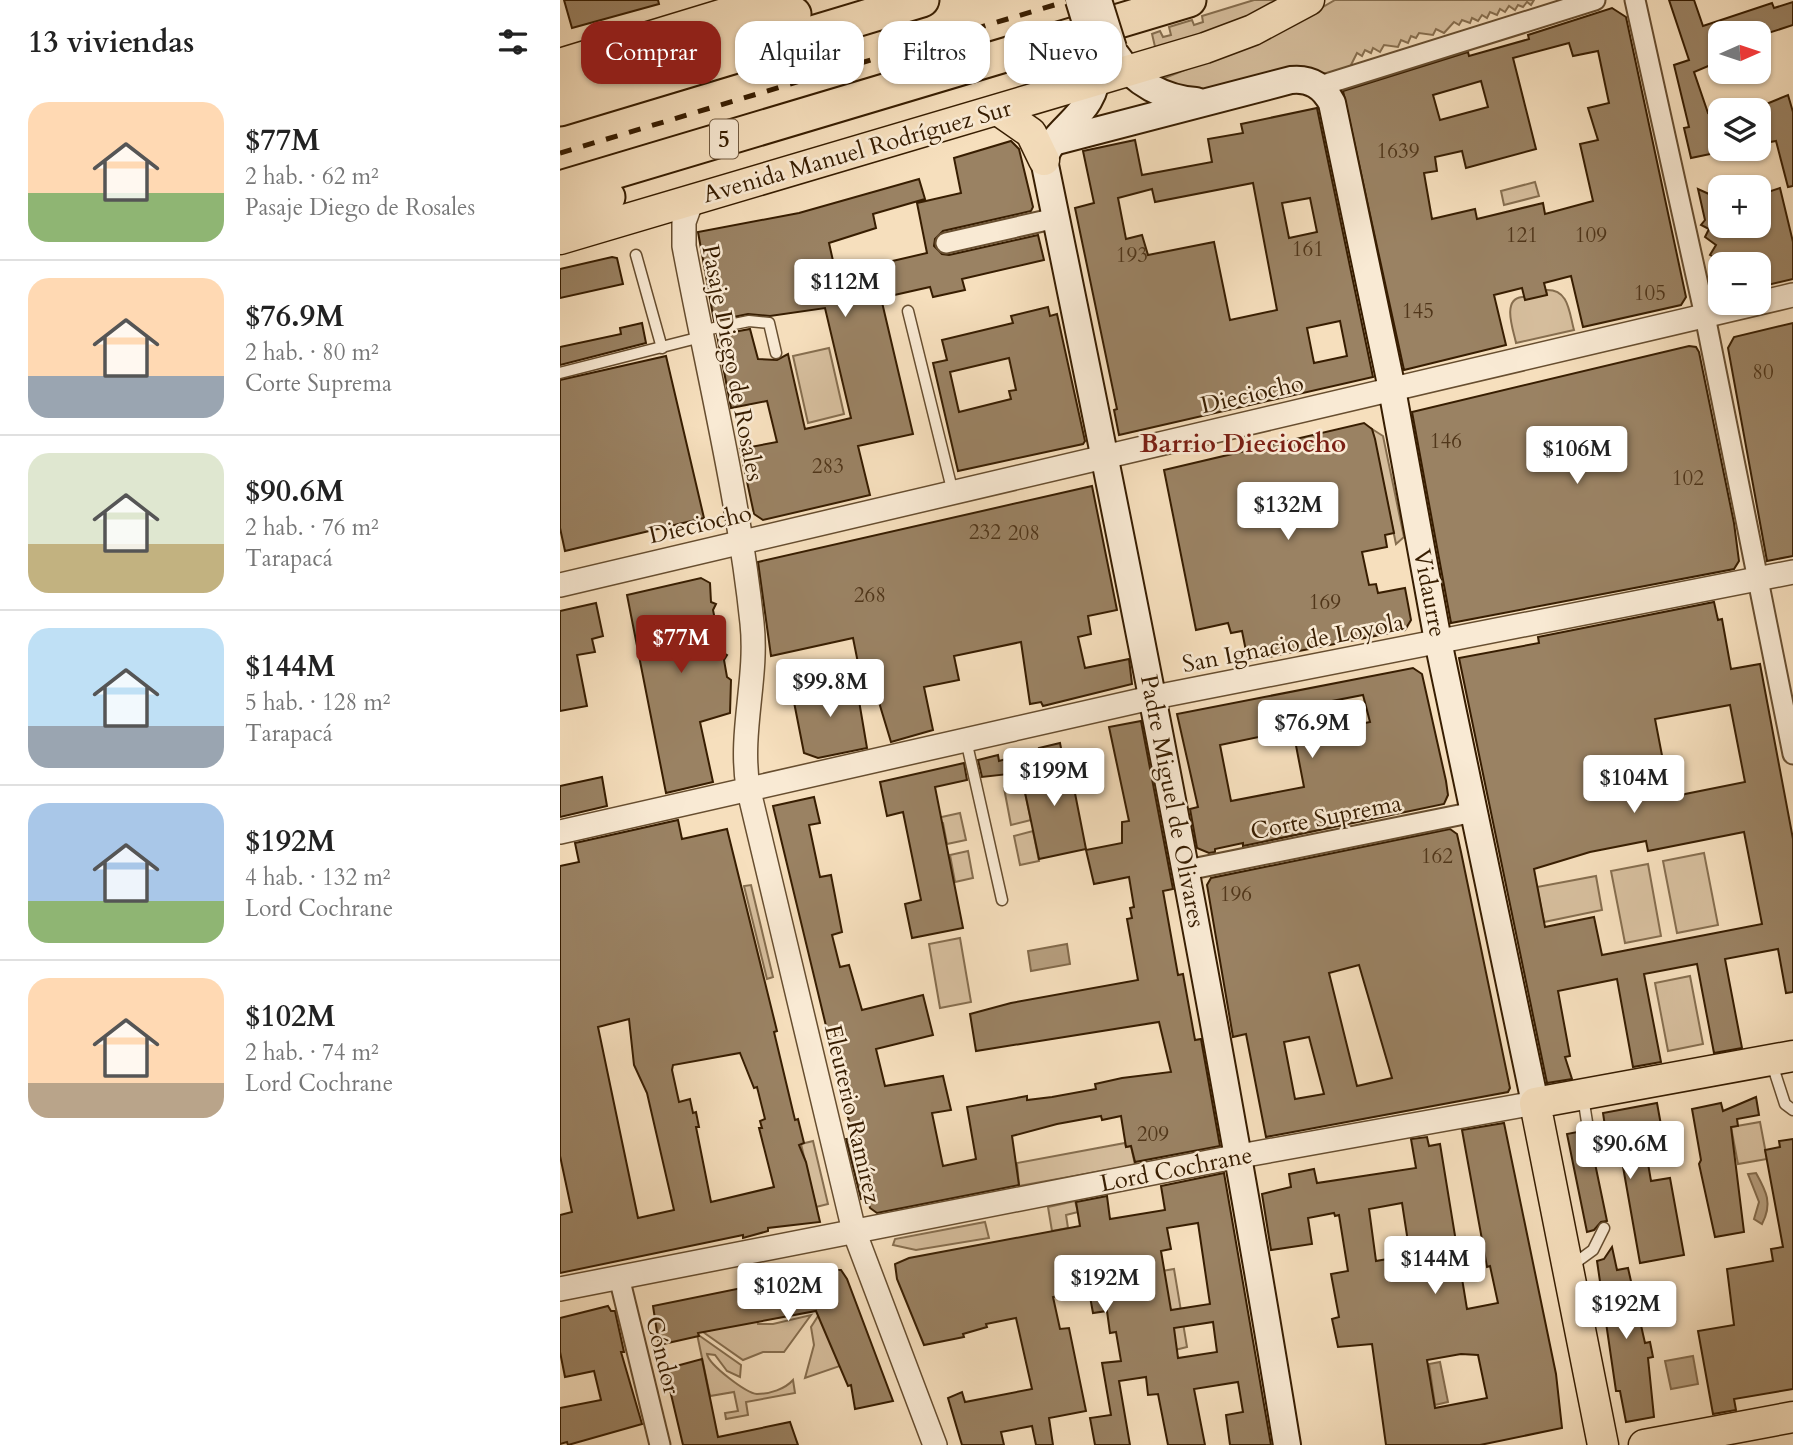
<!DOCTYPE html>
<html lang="es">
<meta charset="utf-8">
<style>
:root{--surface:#fff;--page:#f6f6f6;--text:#222;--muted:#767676;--line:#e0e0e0;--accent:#8f2418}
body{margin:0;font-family:Cardo,serif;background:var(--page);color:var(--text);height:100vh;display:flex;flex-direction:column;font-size:26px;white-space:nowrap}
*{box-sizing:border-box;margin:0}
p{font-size:23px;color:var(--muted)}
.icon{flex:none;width:38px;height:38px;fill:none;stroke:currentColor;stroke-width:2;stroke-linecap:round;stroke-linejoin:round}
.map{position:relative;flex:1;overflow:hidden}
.details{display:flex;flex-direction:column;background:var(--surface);width:560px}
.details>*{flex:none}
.banner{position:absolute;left:21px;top:21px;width:665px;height:63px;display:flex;gap:14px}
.needle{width:46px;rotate:87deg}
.fabs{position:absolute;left:1148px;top:21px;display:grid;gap:14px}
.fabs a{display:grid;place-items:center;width:63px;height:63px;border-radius:14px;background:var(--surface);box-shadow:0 2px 5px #0004;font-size:35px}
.price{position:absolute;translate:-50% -60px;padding:0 16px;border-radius:7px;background:#fff;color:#222;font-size:23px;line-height:46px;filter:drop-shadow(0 2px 4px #0008)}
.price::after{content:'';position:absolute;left:50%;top:42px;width:21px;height:16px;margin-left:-10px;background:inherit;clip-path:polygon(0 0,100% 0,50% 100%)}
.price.active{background:var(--accent);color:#fff}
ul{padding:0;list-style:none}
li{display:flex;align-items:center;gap:21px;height:175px;padding:0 28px}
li+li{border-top:2px solid var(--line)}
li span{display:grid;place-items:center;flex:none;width:196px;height:140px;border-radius:21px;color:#555}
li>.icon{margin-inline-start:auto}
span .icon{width:84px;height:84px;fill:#fffc;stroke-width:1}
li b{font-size:30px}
h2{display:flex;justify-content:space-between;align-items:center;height:84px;padding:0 28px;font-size:30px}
.tag{padding:0 24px;border-radius:21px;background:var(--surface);box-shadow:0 2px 5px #0004;font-size:24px;line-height:63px}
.tag.active{background:var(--accent);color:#fff}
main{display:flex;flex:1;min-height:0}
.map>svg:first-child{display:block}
.green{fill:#d6be9d;stroke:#866e4f;stroke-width:2}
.water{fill:#b59d7d;stroke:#836a4b;stroke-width:2}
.building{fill:#9a8263;stroke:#371d01;stroke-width:2;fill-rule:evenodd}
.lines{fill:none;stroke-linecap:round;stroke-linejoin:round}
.service-casing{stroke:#674e30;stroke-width:13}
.minor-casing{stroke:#674e30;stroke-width:23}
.tertiary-casing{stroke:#674e30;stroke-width:26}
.secondary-casing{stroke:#371d01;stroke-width:30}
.primary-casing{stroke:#371d01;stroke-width:33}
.motorway-casing{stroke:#371d01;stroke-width:37}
.service{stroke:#f9ead4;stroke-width:10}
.minor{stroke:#f9ead4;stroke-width:19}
.tertiary{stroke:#f9ead4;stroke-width:23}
.secondary{stroke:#f9ead4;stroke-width:26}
.primary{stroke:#f6dfbd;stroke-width:30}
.motorway{stroke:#f6dfbd;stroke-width:33}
.rail{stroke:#371d01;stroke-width:5;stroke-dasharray:12 12;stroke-linecap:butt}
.secondary-bridge-casing{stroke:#371d01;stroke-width:30;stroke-linecap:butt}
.secondary-bridge{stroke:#f9ead4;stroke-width:26}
.labels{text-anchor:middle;stroke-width:5;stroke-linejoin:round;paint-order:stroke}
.number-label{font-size:21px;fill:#50361a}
.shield{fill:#f9ead4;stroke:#715a40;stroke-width:2}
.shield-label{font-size:23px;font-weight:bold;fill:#371d01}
.street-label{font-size:24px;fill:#371d01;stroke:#f9ead4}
.neighbourhood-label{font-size:26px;font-weight:bold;fill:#7a1f14;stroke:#f9ead4}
</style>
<main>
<section class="details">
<h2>13 viviendas<svg class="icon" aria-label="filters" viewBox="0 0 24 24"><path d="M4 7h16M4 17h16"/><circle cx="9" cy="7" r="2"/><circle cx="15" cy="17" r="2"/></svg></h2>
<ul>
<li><span style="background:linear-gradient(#ffd9b3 65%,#8fb573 0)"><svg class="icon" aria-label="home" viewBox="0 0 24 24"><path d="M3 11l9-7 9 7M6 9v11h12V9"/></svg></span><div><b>$77M</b><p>2 hab. · 62 m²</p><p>Pasaje Diego de Rosales</p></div></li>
<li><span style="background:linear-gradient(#ffd9b3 70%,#9aa5b1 0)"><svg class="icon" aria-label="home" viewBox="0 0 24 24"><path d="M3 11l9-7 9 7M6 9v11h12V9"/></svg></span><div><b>$76.9M</b><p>2 hab. · 80 m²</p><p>Corte Suprema</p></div></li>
<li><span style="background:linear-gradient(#dfe7d0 65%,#c2b280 0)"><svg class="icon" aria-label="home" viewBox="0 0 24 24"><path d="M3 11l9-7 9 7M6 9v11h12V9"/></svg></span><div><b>$90.6M</b><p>2 hab. · 76 m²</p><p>Tarapacá</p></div></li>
<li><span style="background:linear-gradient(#bfe0f5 70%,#9aa5b1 0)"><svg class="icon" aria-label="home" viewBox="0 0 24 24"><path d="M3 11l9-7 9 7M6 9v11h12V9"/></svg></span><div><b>$144M</b><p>5 hab. · 128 m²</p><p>Tarapacá</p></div></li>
<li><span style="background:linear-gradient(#a9c7e8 70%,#8fb573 0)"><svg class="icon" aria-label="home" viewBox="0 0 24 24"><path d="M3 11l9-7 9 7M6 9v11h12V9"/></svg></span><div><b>$192M</b><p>4 hab. · 132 m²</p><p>Lord Cochrane</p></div></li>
<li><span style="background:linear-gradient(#ffd9b3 75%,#b9a48a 0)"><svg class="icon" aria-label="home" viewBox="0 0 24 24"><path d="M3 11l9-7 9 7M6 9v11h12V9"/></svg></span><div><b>$102M</b><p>2 hab. · 74 m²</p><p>Lord Cochrane</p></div></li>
</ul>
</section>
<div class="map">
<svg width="1233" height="1445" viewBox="0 0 1233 1445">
<rect width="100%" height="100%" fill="#f6dfbd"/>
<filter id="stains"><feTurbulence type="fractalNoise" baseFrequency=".00286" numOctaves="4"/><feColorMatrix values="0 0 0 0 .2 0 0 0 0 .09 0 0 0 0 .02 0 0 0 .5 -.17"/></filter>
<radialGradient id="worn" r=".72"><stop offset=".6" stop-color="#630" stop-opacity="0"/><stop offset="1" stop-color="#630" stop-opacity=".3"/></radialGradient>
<g class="green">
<polygon points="694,0 722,0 686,19 596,51 592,34 600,31 603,37 611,35 609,27 632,20 634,25 643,22 642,16"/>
<polygon points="775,0 974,0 971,5 967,2 963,7 958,5 955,10 949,6 945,12 940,9 937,15 930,12 927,18 922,15 918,21 912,18 910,23 902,20 899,25 894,22 884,33 876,29 873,35 859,33 856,38 851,36 848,43 841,40 838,47 824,45 820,52 813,48 811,53 805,50 802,56 797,53 791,65 792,70 771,77 760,73 631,92 602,79 718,33"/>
<polygon points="975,182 979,196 944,205 941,191"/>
<path d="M986 290C1009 289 1009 312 1014 330L956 343C954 332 941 299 962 297 966 297 977 297 987 294Z"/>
<polygon points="269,348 284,414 248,423 233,356"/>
<polygon points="812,429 823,436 844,537 836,544"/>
<polygon points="463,784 471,820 451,825 444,788"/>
<polygon points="400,813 406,840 387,844 383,823 378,823 377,818"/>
<polygon points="473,831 479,861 460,865 454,836"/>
<polygon points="408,851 413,878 395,882 390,855"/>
<polygon points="1144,853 1158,925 1117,933 1103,861"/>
<polygon points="1088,864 1101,936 1065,943 1051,871"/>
<polygon points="1036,876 1042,910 984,922 977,887"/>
<polygon points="191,885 213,977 207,979 184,886"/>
<polygon points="400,938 411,1002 380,1008 369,944"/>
<polygon points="1130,976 1143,1044 1108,1051 1095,983"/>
<polygon points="1200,1122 1207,1159 1178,1164 1171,1127"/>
<polygon points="253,1141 268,1204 256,1207 241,1144"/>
<polygon points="565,1143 566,1147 571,1146 575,1165 459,1186 457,1163"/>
<polygon points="515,1201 518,1212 506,1215 508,1228 492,1231 488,1207"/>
<polygon points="425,1222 429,1238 356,1250 333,1245 335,1239"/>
<polygon points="614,1269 627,1347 615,1350 602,1271"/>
<polygon points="260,1313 280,1366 245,1378 254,1345 251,1327"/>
<polygon points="251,1315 224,1352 203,1352 183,1360 143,1332 197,1319 198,1324 213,1324"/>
<path d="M137 1334 181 1365 180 1377 167 1371 155 1355 147 1354C149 1365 186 1393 197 1394 210 1394 225 1389 233 1380L235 1393 186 1402 188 1415 166 1419 165 1413 178 1411 174 1392 150 1396Z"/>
</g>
<g class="water">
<polygon points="507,944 510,964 471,971 468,951"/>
<path d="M1196 1173C1206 1191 1213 1203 1202 1224L1194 1219 1199 1202 1188 1174Z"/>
<polygon points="1133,1356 1138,1384 1111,1389 1105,1361"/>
<polygon points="880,1362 888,1402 875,1405 869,1364"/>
</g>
<g class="building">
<polygon points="4,0 98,0 99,4 12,28"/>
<polygon points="1109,0 1134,0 1143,26 1212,3 1214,8 1233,2 1233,25 1199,36 1199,33 1160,33 1160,61 1134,72 1148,113 1160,109 1160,152 1131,158 1124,128 1129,127 1114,65 1129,60"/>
<path d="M1052 8 1066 17 1126 297 1121 305 1023 327 1011 276 984 283 987 295 965 300 962 288 934 295 946 345 844 370 783 91 908 52 909 56 969 39 968 35ZM1009 43 1013 56 1038 51 1049 103 1028 108 1038 140 1020 144 1033 201 985 214 983 203 917 219 915 209 872 219 864 173 877 171 875 157 902 151 906 168 976 149 953 58ZM921 81 928 107 880 120 873 95Z"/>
<polygon points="1228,95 1233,112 1233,186 1228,187 1216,141 1199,144 1199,107"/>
<path d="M757 108 813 377 559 435 554 410 557 409 515 208 534 203 523 151 575 140 582 175 652 162 648 139 683 133 681 124ZM693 183 717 310 670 320 654 242 588 255 582 235 566 239 558 198 592 189 595 202ZM750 198 757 232 729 238 722 203ZM780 321 787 356 754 363 747 328Z"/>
<polygon points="451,141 459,149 473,207 471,211 383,231 375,239 374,246 382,254 389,255 478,235 484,260 402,279 405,290 373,297 370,287 321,298 353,434 298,446 310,495 203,520 194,514 180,449 217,442 207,401 171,408 157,335 190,329 198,359 217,360 228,354 245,429 291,418 265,308 210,316 188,314 154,321 138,232 239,213 359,179 365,199 313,214 316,228 269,243 276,274 367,253 357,203 401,193 394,158"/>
<polygon points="1220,188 1233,242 1233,279 1199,287 1199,264 1154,264 1157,259 1150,255 1156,245 1145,237 1149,229 1141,225 1145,220 1138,189 1160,199 1160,226 1199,226 1199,195"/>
<polygon points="52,257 57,258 63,284 0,298 0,269"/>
<path d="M488 307 490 316 497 314 525 441 523 444 398 471 373 363 387 360 382 340 453 323 451 316ZM449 358 456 390 449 391 451 399 399 412 390 372Z"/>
<polygon points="82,323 86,343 0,365 0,347 61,334 60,328"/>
<polygon points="1233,323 1233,556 1207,561 1168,348 1174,337"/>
<polygon points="1129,346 1136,347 1139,352 1174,523 1179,561 1174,569 891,623 852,412"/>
<polygon points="106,356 144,518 5,551 0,528 0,380"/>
<polygon points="804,423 812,429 815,439 834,533 825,535 827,547 802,552 809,585 816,584 818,593 845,588 851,620 845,630 688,661 682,631 671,633 668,623 636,630 604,470"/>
<polygon points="532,486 557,610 528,616 531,634 518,637 525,668 569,659 572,684 483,706 481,702 470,704 461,642 394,656 399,680 364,687 373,730 331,742 308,666 299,668 293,638 211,656 198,562"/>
<polygon points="141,578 150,583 151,602 156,604 153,610 156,625 161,629 158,634 162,652 167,655 164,660 167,677 171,680 170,713 140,722 153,782 106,793 67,595"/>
<path d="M1154 602 1158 620 1162 619 1171 669 1200 664 1233 839V992L1226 993 1218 949 1165 959 1182 1048 1154 1053 1137 964 1084 974 1101 1062 1073 1067 1057 979 998 991 1010 1056 1005 1057 1012 1079 987 1083 899 658 979 643 978 637ZM1170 705 1185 782 1110 797 1095 719ZM1184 832 1202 924 1042 955 1034 917 985 927 974 869 1030 852 1086 841 1088 851Z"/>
<polygon points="36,603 43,636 32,639 35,652 17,655 27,706 0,711 0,611"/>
<path d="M853 668 862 674 886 781 888 795 884 804 683 846V843L655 849V852L649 853 637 848 630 809 638 807 617 714ZM803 695 810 722 751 734 746 706ZM733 730 744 787 671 801 660 745Z"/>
<polygon points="295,677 307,748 258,758 244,753 232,692"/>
<polygon points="581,721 613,889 603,891 618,975 623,974 635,1040 641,1039 660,1146 575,1162 571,1146 566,1147 561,1116 542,1120 541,1116 497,1124 452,1136 459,1185 317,1213 310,1208 307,1197 301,1199 286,1139 293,1138 213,806 254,797 260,823 249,825 260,877 271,875 282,932 272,935 280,967 289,965 302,1010 363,995 373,1035 316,1049 325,1086 383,1076 391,1110 372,1113 383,1166 416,1159 407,1107 467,1096 467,1100 492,1097 536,1089 535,1084 562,1078 611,1072 599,1022 416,1051 410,1014 451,1003 578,980 567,919 572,918 570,908 574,907 569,877 534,884 526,850 562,843 562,822 569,821 549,727"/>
<polygon points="500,743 506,774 511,773 526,849 479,859 463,783 486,778 479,748"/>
<polygon points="438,755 439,761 446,759 449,774 422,777 418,760"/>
<polygon points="404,763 407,780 375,787 403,928 352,938 345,904 361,900 343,812 327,816 320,782"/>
<polygon points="42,777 47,806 0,817 0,786"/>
<path d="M118 820 122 839 167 829 217 1031 214 1032 235 1120 238 1119 244 1143 239 1145 246 1162 260 1222 208 1228V1231L183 1238V1235L0 1273V1215L12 1212 0 1156V866L19 862 15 843ZM69 1019 74 1065 87 1093 114 1210 78 1218 38 1027ZM180 1053 194 1088 197 1087 205 1119 200 1121 202 1128H199L214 1187 151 1202 136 1127H139L136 1112 133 1113 130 1099 119 1102 112 1070 113 1065Z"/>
<path d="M890 829 897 834 901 852 950 1088 948 1092 706 1137 686 1034 673 1037 647 885 651 878ZM799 965 832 1078 797 1086 769 973ZM749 1037 764 1094 735 1099 724 1042Z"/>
<polygon points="1196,1097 1199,1115 1177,1119 1178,1126 1171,1127 1184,1232 1155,1237 1139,1164 1141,1160 1132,1109 1161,1103 1163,1111"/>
<polygon points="1097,1103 1103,1136 1084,1140 1091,1181 1110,1178 1124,1255 1080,1263 1059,1144 1032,1149 1047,1221 1041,1222 1034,1230 1027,1232 1007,1134 1017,1132 1021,1138 1026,1138 1033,1129 1045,1126 1043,1113"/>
<path d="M944 1123 996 1374 1002 1428 920 1445H826L812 1344 778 1347 772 1319 779 1317 771 1274 788 1271 779 1215 775 1216 774 1213 748 1218 752 1244 711 1250 702 1194 731 1187 729 1174 754 1169 757 1183 856 1168 851 1139 867 1137 869 1146 880 1144 907 1309 938 1303 930 1266 927 1267 902 1130ZM842 1203 850 1255 816 1261 809 1209ZM901 1354 918 1355 927 1398 875 1408 867 1360Z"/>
<polygon points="1233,1139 1233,1389 1174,1399 1176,1410 1153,1414 1138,1331 1174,1325 1167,1269 1213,1261 1211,1249 1223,1247 1205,1150 1220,1147 1219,1141"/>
<path d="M664 1173 711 1445H670L666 1415 683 1412 678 1382 634 1389 645 1445H608L598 1394 588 1395 586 1377 559 1381 570 1445H535L530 1418 551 1415 542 1363 561 1361 556 1332 550 1333 547 1311 533 1313 529 1291 493 1297 500 1329 509 1328 526 1411 489 1418 493 1445H476L472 1426 441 1432 444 1445H402L388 1398 402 1392 405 1402 472 1389 456 1318 426 1324 427 1327 403 1334 404 1337 364 1345 337 1279 335 1264 349 1258 520 1226 516 1202 547 1196 550 1219 605 1210 601 1186ZM638 1223 650 1304 611 1310 601 1251 611 1249 607 1228ZM653 1322 657 1352 618 1358 614 1328Z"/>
<polygon points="1052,1247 1057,1270 1068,1268 1085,1343 1090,1342 1093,1357 1088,1358 1094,1417 1066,1422 1060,1391 1056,1391 1037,1261 1044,1259"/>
<polygon points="271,1270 281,1270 287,1279 333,1401 295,1409 291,1385 288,1386 256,1311 138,1333 139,1336 99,1345 93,1306"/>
<polygon points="48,1306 51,1311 55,1311 64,1352 61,1352 82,1424 8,1445 7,1442 0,1444 0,1408 41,1400 34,1371 5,1377 0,1352 0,1318"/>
<polygon points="142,1359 158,1437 230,1422 238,1445 123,1445 105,1369"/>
</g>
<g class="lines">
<g class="service-casing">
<g id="service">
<polyline points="76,255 102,348"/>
<polyline points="348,311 393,493"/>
<polyline points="140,331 189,321 209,323 216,353"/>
<polyline points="0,373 141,337"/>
<polyline points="406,740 442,900"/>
<polyline points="1212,1064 1225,1104 1233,1110"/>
<polyline points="1023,1097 1027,1122 1024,1131"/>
<polyline points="1011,1266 1033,1250 1044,1228"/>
</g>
</g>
<g class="minor-casing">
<g id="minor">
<polyline points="1075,0 1145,316 1233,754"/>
<polyline points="760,86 1035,0"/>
<polyline points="386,243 496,218"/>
<polyline points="627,870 914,812"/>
<polyline points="59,1277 100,1445"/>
</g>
</g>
<g class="tertiary-casing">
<g id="tertiary">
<path d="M132 200 124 222V246C147 369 179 498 192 623 198 678 179 732 188 787L294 1231 375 1445"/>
<polyline points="0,585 1233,295"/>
<polyline points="0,832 595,697 1233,572"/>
<polyline points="0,1289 669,1158 975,1103"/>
</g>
</g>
<g class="secondary-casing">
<g id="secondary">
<path d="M557 56C574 83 605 99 636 101"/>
<path d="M537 64C540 115 493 126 484 160 572 587 657 1014 727 1445"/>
<path d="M497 141 731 80C750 78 763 86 772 103L832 389 878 641 975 1103"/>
</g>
</g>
<g class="primary-casing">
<g id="primary">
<polyline points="6,62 210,0"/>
<polyline points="438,110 471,133 484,160"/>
<polyline points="0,239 645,48 693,30 749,0"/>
<polyline points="1043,1445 975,1103 1233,1056"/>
<polyline points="1084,1445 1233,1417"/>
</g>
</g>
<g class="motorway-casing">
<g id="motorway">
<polyline points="0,76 70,62 234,14"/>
<polyline points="0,109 362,0"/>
<polyline points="0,188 629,0"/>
<polyline points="0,212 48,197"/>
</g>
</g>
<use href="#service" class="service"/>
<use href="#minor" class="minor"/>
<use href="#tertiary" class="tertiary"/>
<use href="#secondary" class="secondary"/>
<use href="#primary" class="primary"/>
<use href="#motorway" class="motorway"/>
<polyline class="rail" points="0,153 511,0"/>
<g class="secondary-bridge-casing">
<g id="secondary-bridge">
<polyline points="519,0 536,55"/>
<polyline points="538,0 553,48"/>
</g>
</g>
<use href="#secondary-bridge" class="secondary-bridge"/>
</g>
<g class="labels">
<g class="number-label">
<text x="838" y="158">1639</text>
<text x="962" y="242">121</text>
<text x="1031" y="242">109</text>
<text x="748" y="256">161</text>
<text x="572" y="262">193</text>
<text x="1090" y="300">105</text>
<text x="858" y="318">145</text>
<text x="1203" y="379">80</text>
<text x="886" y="448">146</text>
<text x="268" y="473">283</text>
<text x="1128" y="485">102</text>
<text x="425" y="539">232</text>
<text x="464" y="540">208</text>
<text x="310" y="602">268</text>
<text x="765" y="609">169</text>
<text x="877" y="863">162</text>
<text x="676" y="901">196</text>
<text x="593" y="1141">209</text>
</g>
<rect class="shield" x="150" y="119.5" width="28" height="39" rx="5"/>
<g class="shield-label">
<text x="164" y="147">5</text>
</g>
<g class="street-label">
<text transform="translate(297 151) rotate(-16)" y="8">Avenida Manuel Rodríguez Sur</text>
<text transform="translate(173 363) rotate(79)" y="8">Pasaje Diego de Rosales</text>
<text transform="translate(692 394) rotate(-13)" y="8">Dieciocho</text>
<text transform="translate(140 524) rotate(-13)" y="8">Dieciocho</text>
<text transform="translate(870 593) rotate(79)" y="8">Vidaurre</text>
<text transform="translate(733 643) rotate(-11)" y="8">San Ignacio de Loyola</text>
<text transform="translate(613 801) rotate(79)" y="8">Padre Miguel de Olivares</text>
<text transform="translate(766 817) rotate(-11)" y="8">Corte Suprema</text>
<text transform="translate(293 1114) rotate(77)" y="8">Eleuterio Ramírez</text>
<text transform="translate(616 1169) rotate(-11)" y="8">Lord Cochrane</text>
<text transform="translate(103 1355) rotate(76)" y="8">Cóndor</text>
</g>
<g class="neighbourhood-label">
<text x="683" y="452">Barrio Dieciocho</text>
</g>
</g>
<rect width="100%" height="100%" filter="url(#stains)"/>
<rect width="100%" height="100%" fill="url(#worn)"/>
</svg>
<div class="fabs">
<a><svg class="needle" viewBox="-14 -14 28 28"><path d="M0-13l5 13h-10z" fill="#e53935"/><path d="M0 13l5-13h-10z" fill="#767676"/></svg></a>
<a><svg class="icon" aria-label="layers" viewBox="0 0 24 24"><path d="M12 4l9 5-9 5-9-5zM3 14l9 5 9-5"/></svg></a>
<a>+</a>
<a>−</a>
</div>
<b class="price" style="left:285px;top:319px">$112M</b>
<b class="price" style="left:1017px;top:486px">$106M</b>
<b class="price" style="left:728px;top:542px">$132M</b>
<b class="price active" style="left:121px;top:675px">$77M</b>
<b class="price" style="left:270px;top:719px">$99.8M</b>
<b class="price" style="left:752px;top:760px">$76.9M</b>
<b class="price" style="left:494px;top:808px">$199M</b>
<b class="price" style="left:1074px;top:815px">$104M</b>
<b class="price" style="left:1070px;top:1181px">$90.6M</b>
<b class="price" style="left:875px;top:1296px">$144M</b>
<b class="price" style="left:545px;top:1315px">$192M</b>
<b class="price" style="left:228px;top:1323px">$102M</b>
<b class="price" style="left:1066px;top:1341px">$192M</b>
<div class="banner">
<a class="tag active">Comprar</a>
<a class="tag">Alquilar</a>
<a class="tag">Filtros</a>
<a class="tag">Nuevo</a>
</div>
</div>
</main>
